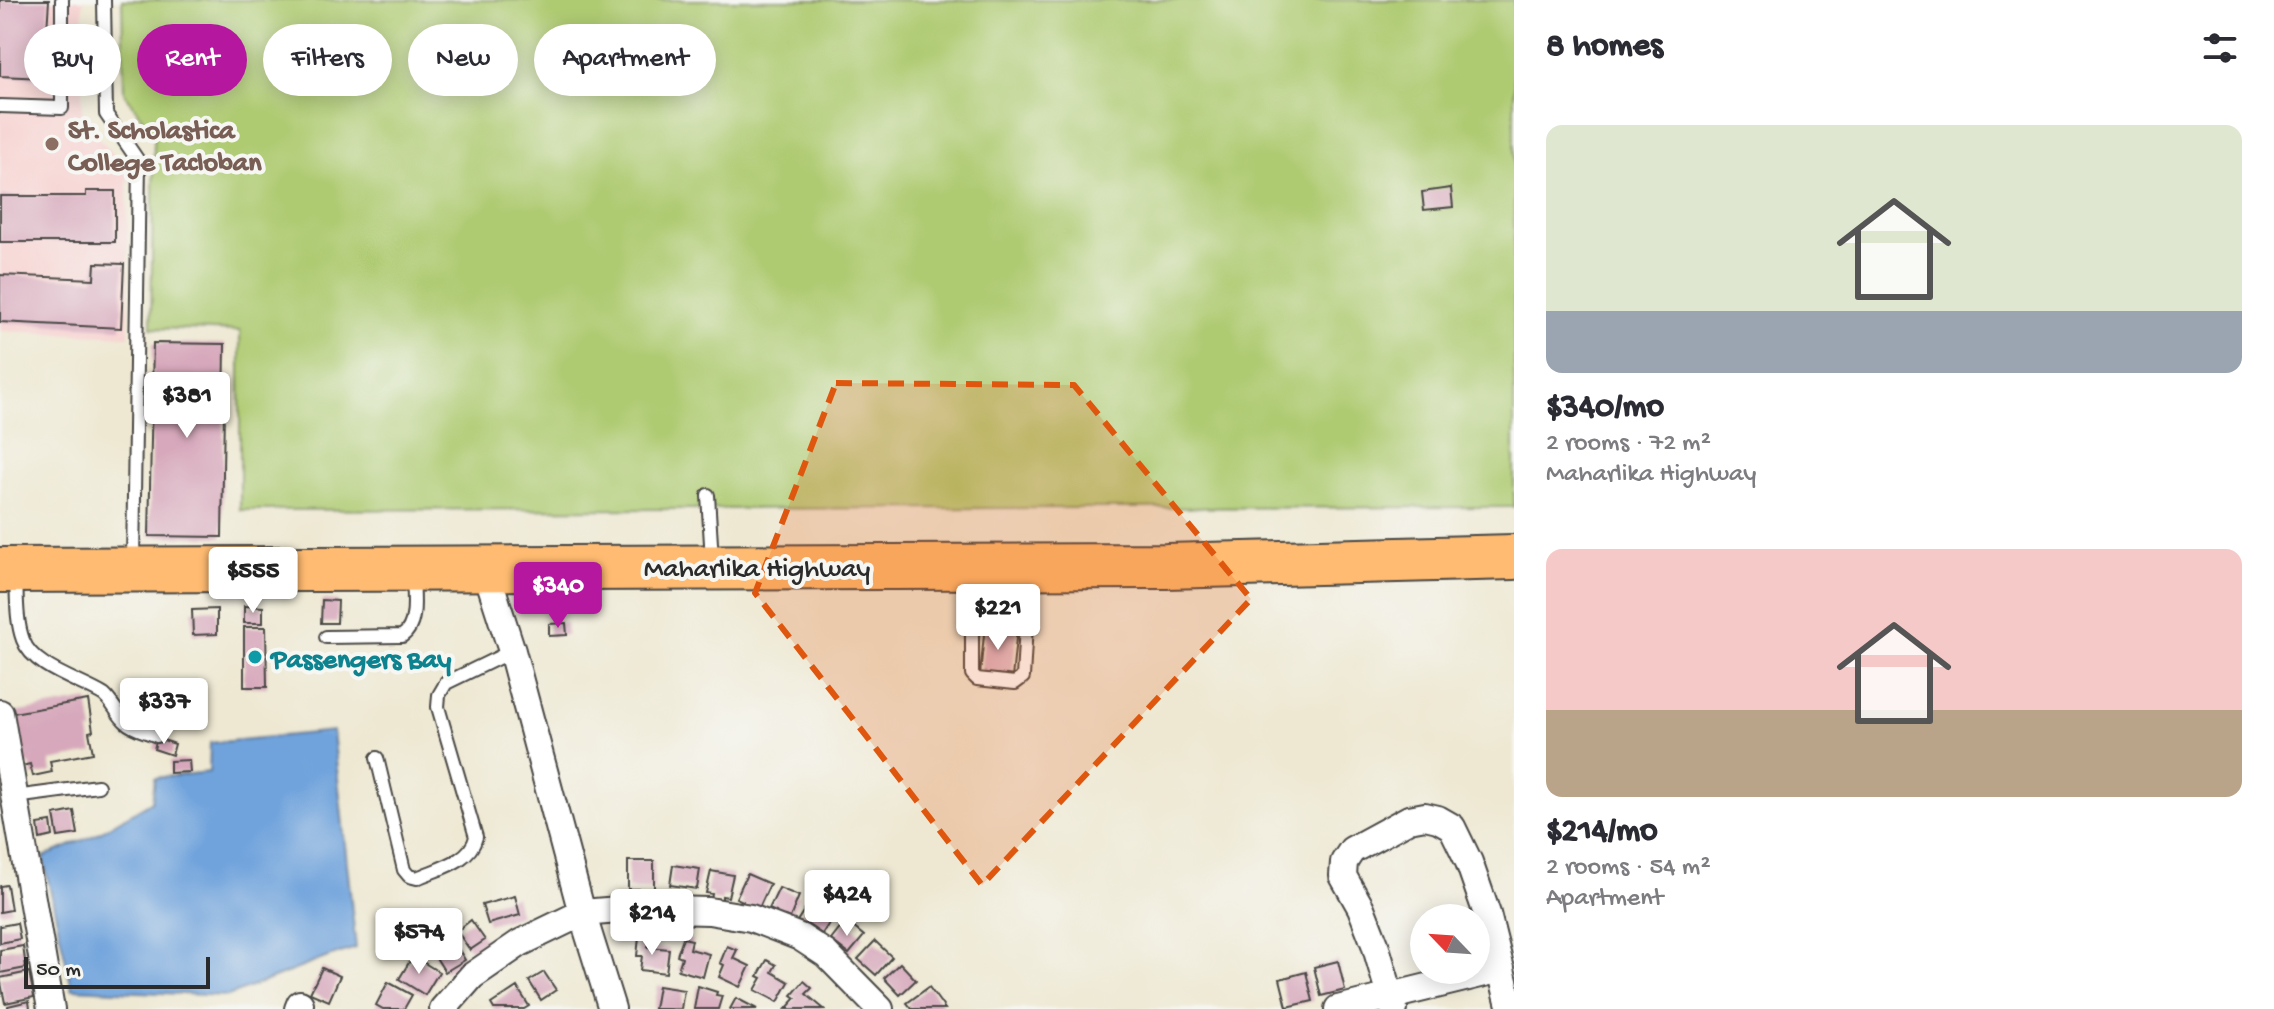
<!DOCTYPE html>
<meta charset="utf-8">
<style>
:root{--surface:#fff;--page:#f7f7f7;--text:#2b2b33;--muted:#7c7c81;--accent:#b5179e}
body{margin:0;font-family:"Gochi Hand",sans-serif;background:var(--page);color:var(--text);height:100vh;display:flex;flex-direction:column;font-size:30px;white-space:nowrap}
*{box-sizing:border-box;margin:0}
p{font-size:26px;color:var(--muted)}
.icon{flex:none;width:44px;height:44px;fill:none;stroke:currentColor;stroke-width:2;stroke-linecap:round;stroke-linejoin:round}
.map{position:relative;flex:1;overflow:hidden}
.drawer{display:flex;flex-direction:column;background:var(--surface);width:760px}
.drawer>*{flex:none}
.hud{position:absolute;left:24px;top:24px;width:760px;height:72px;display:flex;gap:16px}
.needle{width:52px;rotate:295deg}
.controls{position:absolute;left:1410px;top:904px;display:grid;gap:16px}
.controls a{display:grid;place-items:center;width:80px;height:80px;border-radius:50%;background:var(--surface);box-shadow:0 4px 20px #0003;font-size:40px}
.scale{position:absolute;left:24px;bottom:20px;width:186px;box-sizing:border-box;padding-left:8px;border:4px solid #2b2b2b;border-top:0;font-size:22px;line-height:28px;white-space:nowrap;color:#2b2b2b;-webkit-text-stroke:6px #f6f6f2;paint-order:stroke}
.price{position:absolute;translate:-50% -68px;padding:0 18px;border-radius:8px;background:#fff;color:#222;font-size:26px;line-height:52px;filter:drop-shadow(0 2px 4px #0008)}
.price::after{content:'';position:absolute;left:50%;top:48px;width:24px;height:18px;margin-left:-12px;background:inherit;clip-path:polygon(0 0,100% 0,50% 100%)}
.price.active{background:var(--accent);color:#fff}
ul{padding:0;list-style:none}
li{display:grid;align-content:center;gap:16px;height:424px;padding:0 32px}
li span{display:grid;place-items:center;height:248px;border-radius:16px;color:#555}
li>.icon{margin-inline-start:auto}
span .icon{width:144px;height:144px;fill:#fffc;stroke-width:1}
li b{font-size:34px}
h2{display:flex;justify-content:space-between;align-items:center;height:96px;padding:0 32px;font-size:34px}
.tag{padding:0 28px;border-radius:36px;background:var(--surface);box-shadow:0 4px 20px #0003;font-size:28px;line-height:72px}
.tag.active{background:var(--accent);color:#fff}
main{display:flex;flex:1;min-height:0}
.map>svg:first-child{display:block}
.built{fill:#f7d0cf}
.green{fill:#afcb72;stroke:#6d7b4e;stroke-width:2}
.water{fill:#70a3dc;stroke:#4e6784;stroke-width:2}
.building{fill:#d7a8bb}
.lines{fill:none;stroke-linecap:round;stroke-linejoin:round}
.service-casing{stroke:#484744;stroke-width:16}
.minor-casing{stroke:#484744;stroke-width:30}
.trunk-casing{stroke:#484744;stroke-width:48}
.service{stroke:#fff;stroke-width:12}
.minor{stroke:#fff;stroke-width:26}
.trunk{stroke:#ffbb71;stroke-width:44}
.marked{fill:#df570e;fill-opacity:0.2;stroke:#df570e;stroke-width:6;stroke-dasharray:16 10;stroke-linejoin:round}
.education-dot{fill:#8d6e63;stroke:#f6f6f2;stroke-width:3}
.culture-dot{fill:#0f9aa8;stroke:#f6f6f2;stroke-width:3}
.labels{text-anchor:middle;stroke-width:8;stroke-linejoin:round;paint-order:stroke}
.education-label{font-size:28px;font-weight:bold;fill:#785e54;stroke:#f6f6f2;text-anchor:start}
.street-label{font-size:28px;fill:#2b2b2b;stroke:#f6f6f2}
.culture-label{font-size:28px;font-weight:bold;fill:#0d838f;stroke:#f6f6f2;text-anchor:start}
</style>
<main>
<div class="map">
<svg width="1514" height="1009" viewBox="0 0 1514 1009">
<rect width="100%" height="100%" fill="#f6f6f2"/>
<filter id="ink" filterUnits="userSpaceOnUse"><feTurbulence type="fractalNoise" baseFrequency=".0125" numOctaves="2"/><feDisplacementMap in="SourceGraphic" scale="16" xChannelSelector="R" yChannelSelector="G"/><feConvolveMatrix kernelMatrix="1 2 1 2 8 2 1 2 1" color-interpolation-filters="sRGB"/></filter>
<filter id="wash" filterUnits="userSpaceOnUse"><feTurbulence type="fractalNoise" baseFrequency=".006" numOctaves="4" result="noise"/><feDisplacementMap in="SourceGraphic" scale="32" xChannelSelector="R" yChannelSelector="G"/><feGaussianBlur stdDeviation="1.8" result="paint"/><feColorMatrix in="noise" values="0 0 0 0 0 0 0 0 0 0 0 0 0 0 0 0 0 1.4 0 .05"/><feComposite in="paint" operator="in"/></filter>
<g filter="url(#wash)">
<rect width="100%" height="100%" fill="#eee8d2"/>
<polygon class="built" points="0,0 83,0 82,120 127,169 129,336 0,331"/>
<polygon class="green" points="122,0 1514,0 1514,507 240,510 240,331 151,328 154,135 124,92"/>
<polygon class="water" points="333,731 356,948 328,957 228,996 72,989 43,857 95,835 152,801 155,778 209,772 210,743"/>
<g id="blocks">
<g class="building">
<polygon points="0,0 49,0 44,78 0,76"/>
<polygon points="1451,188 1453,207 1424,210 1422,192"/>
<polygon points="86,191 115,191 115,242 0,242 0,196 86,196"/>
<polygon points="95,263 124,264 121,328 0,322 0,275 94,279"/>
<polygon points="153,343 225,344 222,537 149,536"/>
<polygon points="322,600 338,601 337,623 321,623"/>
<polygon points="244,606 263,607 263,623 244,623"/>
<polygon points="217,609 217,634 193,635 192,610"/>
<polygon points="566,623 567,635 549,636 549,624"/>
<polygon points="985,625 1017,628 1012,678 980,675"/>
<polygon points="244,627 266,627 267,687 244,687"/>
<polygon points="88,700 93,731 89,732 93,753 50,761 52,772 33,776 30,764 22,766 13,713"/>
<polygon points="157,738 175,744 172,755 154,749"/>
<polygon points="189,760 190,772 170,773 170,761"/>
<polygon points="74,811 78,834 58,837 54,815"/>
<polygon points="51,822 53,836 40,839 38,824"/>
<rect x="628" y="861" width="26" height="28"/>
<polygon points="673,865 700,869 697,889 670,885"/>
<polygon points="711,871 733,875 728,897 722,896 722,901 711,899 712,894 706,893"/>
<polygon points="747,874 770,884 759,908 741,906 743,901 736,898"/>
<polygon points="7,885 11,910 0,912 0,886"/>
<polygon points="779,888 799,896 790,918 785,916 783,921 773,917 776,912 769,909"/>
<polygon points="515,896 520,915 488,924 482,905"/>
<polygon points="815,901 835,914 822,934 807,924 802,931 794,926 806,907 809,910"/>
<polygon points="471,920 485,940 470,950 457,931"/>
<polygon points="846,921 864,936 849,954 831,940"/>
<polygon points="17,923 20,939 0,943 0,926"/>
<polygon points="450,935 465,960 445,972 430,948"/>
<polygon points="639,937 649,938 648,947 669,949 666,973 640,970 642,956 637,956"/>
<polygon points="683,938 692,940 690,949 709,954 703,977 678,970 682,957 677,955"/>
<polygon points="875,941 892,957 876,975 858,959"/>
<polygon points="23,946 26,968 0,973 0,950"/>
<polygon points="727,946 737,950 733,958 750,966 740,987 719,977 724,965 720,963"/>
<polygon points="413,956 439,972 425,995 399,979"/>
<polygon points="767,960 776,965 772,972 789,982 778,1002 755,990 762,978 758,976"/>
<polygon points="1338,961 1345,990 1321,996 1314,967"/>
<polygon points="900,963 916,980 900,995 884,978"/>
<polygon points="322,968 340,976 329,1001 310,993"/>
<polygon points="29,972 34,997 5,1003 0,978"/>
<polygon points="544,972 556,990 541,1000 529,981"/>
<polygon points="1306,972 1313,1001 1287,1007 1280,979"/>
<polygon points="804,981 812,988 806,994 824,1009 786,1009 796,998 792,995"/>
<polygon points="388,982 412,995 404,1009 383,1009 376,1005"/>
<polygon points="658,986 684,990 681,1009 654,1009"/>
<polygon points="698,986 717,992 716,995 722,996 718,1009 694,1009"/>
<polygon points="517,987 529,1006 524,1009 494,1009 491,1004"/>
<polygon points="929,987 945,1009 912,1009 907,1003"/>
<polygon points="736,998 757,1009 730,1009"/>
<polygon points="29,1001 30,1009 8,1009 8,1006"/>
</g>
</g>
</g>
<g filter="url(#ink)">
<use href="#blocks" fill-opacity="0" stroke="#484744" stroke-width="2"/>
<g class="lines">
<g class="service-casing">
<g id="service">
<polyline points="104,0 106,114 139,162 133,562"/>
<polyline points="0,106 62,108 62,0"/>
<polyline points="708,495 712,560"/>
<polyline points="972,573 972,674 977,679 1015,683 1023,677 1029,572"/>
<path d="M16 577C17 597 16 621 23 640 33 668 80 680 104 695 113 703 117 714 126 722 133 729 148 732 157 736"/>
<path d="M326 637 402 636C419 625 413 593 413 574"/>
<path d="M377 758 404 870 409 876 417 878C439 868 470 862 476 837L438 707 439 695 446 683 512 651"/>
<polyline points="15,797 98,786"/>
</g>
</g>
<g class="minor-casing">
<g id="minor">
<polyline points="485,567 512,651 582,913 612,1009"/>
<polyline points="0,713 51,1009"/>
<polyline points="298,1009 300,1004"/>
<polyline points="443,1009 472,976 520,943 582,913 631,909 709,911 751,918 800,937 826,954 880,1009"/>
<polyline points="1338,1009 1501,969"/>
<polyline points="1394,1009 1375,944 1361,908 1343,876 1344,862 1352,850 1409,819 1425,816 1438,819 1452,827 1469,862 1487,914 1511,1009"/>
</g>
</g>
<g class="trunk-casing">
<polyline id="trunk" points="0,570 1166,566 1514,557"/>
</g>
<use href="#service" class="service"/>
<use href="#minor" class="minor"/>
<use href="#trunk" class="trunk"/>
</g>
</g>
<path class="marked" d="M836 383 1074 385 1251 599 982 885 755 593Z"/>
<circle class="education-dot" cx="52" cy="144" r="8"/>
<circle class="culture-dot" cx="255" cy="657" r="8"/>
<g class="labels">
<g class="education-label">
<text x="68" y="138">St. Scholastica<tspan x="68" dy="32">College Tacloban</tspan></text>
</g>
<g class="street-label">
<text x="757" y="576">Maharlika Highway</text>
</g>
<g class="culture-label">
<text x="271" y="667">Passengers Bay</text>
</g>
</g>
</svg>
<div class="controls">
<a><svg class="needle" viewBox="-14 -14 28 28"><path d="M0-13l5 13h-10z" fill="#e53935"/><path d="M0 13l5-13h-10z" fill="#7c7c81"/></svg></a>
</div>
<div class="scale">50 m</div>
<b class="price" style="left:187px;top:440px">$381</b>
<b class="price" style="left:253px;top:615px">$555</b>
<b class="price active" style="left:558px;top:630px">$340</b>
<b class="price" style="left:998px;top:652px">$221</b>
<b class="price" style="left:164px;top:746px">$337</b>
<b class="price" style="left:847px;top:938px">$424</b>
<b class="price" style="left:652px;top:957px">$214</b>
<b class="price" style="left:419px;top:976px">$574</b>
<div class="hud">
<a class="tag">Buy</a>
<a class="tag active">Rent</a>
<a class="tag">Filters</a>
<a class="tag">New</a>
<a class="tag">Apartment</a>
</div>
</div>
<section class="drawer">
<h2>8 homes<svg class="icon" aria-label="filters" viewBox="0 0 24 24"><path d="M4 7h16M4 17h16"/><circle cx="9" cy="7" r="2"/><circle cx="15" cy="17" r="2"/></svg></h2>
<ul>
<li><span style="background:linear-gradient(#dfe7d0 75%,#9aa5b1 0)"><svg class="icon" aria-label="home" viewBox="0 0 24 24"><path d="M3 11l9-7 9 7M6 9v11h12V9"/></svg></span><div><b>$340/mo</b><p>2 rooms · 72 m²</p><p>Maharlika Highway</p></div></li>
<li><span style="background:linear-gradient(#f6c9c9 65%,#b9a48a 0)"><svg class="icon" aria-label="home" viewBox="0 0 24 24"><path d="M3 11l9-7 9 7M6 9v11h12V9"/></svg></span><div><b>$214/mo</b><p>2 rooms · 54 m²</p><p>Apartment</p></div></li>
</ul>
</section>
</main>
